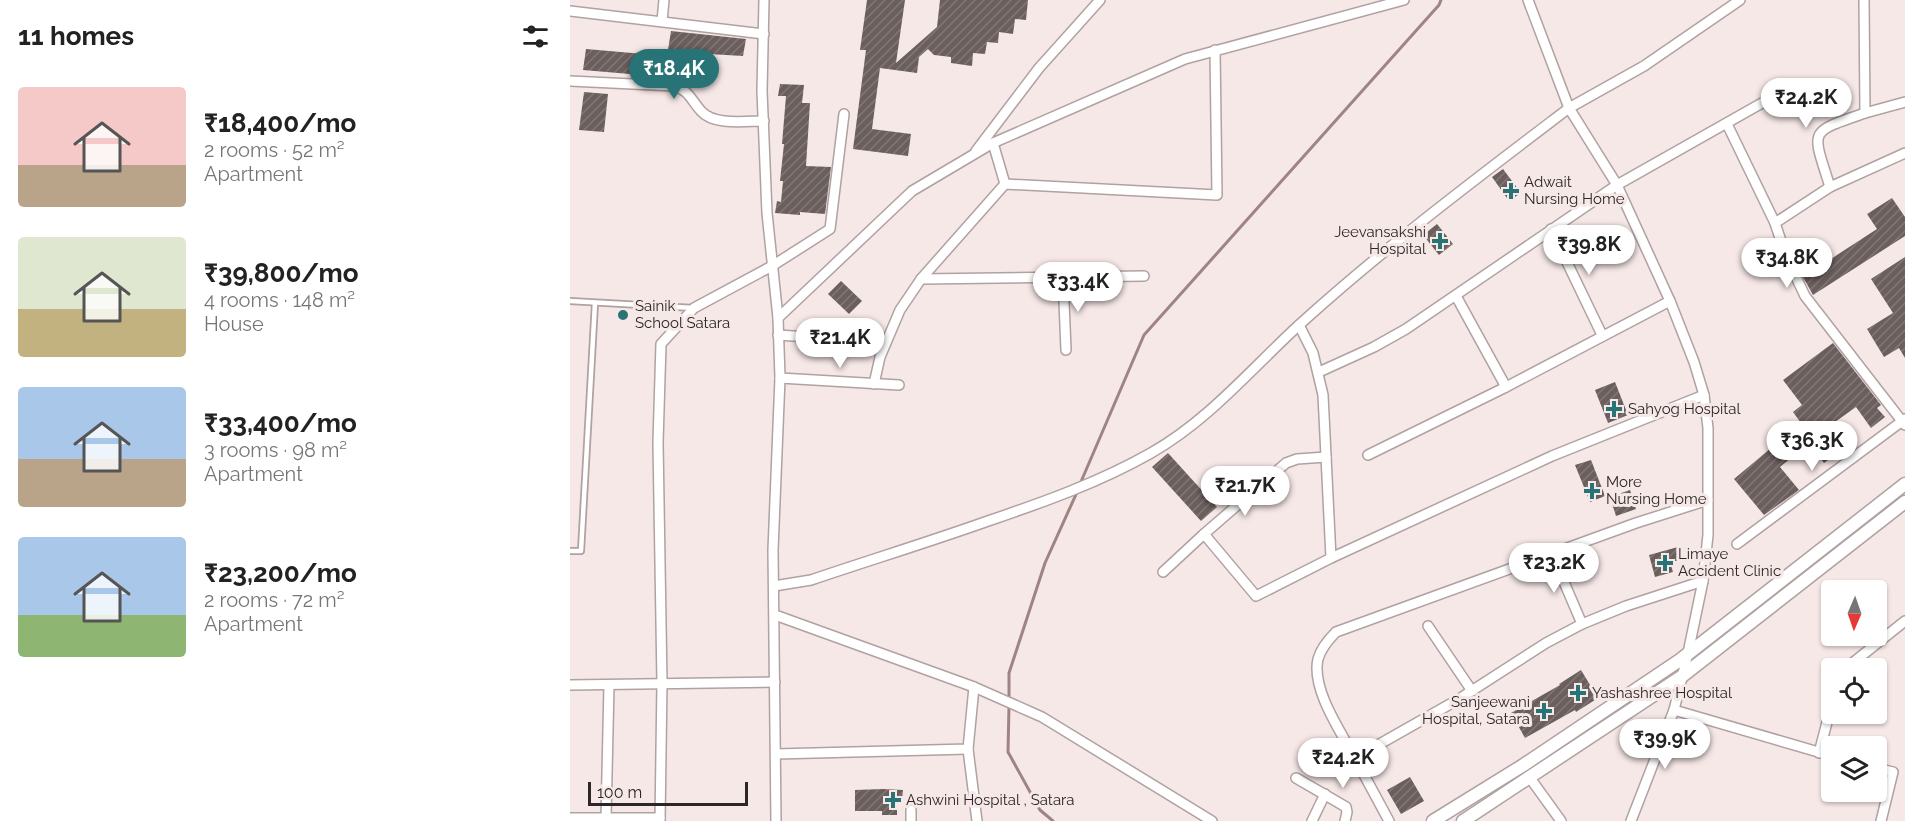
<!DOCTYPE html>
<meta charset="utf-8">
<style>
:root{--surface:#fff;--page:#f2f2f2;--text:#222;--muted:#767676;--accent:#287376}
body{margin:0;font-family:Raleway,sans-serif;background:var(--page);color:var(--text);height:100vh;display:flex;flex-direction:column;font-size:22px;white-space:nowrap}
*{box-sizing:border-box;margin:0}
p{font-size:20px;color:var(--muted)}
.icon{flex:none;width:33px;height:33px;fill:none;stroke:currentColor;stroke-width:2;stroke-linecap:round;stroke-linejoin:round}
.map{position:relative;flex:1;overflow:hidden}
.side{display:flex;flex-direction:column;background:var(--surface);width:570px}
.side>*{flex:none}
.needle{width:39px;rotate:182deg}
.buttons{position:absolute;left:1251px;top:580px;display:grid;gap:12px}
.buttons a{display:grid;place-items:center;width:66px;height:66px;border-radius:6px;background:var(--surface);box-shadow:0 2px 4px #0004;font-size:30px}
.scale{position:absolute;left:18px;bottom:15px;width:160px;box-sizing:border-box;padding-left:6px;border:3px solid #2c2626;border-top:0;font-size:16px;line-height:21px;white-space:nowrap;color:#2c2626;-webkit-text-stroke:4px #f6e8e7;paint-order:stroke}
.price{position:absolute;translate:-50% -51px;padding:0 14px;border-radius:21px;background:#fff;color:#222;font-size:20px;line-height:39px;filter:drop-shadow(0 2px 3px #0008)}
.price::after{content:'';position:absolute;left:50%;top:36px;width:18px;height:14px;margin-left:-9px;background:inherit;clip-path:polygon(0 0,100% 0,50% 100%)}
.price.current{background:var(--accent);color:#fff}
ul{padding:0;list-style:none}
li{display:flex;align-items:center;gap:18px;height:150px;padding:0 18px}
li span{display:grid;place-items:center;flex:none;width:168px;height:120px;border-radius:6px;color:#555}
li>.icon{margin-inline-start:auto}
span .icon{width:72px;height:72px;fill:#fffc;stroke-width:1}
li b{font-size:26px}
h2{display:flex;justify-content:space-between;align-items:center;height:72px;padding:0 18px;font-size:26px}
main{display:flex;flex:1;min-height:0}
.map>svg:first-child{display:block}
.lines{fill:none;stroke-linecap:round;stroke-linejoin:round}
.stream{stroke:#9f8484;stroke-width:3}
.building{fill:url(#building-hatch)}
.service-casing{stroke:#afa2a1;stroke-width:8}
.minor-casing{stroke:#afa2a1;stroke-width:12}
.tertiary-casing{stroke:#afa2a1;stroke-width:15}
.service{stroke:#fff;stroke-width:4.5}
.minor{stroke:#fff;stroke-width:9}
.tertiary{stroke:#fff;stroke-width:12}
.poi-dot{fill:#287376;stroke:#f6e8e7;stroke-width:2}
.labels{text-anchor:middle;stroke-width:6;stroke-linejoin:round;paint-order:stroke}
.poi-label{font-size:15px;fill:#2c2626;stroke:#f6e8e7;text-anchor:start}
</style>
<main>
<section class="side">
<h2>11 homes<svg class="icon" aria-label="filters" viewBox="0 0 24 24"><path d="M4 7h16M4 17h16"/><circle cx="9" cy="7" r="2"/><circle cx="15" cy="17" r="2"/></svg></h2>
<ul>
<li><span style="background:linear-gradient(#f6c9c9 65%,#b9a48a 0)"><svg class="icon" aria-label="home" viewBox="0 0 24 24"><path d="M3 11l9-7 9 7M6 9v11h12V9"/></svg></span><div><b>₹18,400/mo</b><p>2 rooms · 52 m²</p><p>Apartment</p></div></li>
<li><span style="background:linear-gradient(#dfe7d0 60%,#c2b280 0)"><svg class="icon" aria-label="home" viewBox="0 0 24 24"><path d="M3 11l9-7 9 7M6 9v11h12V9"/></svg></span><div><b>₹39,800/mo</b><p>4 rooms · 148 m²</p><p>House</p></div></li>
<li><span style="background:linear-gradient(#a9c7e8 60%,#b9a48a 0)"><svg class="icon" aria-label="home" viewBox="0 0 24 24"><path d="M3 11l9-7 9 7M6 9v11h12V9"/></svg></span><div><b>₹33,400/mo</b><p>3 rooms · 98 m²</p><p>Apartment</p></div></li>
<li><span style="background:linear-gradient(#a9c7e8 65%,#8fb573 0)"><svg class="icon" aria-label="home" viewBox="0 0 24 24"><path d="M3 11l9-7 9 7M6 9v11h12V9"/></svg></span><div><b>₹23,200/mo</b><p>2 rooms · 72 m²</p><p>Apartment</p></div></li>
</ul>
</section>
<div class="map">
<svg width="1335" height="821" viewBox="0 0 1335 821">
<defs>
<pattern id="building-hatch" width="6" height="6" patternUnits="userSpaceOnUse" patternTransform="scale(1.5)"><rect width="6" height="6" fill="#6b5f5e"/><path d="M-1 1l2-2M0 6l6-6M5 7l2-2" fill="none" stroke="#807776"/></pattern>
</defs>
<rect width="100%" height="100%" fill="#f6e8e7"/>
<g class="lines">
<g class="stream">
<polyline points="510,484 574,335 869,5 871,0"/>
<polyline points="439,699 439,673 475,563 508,490"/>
<polyline points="439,706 438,752 470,810 483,821"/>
</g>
</g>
<g class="building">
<polygon points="297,0 335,0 326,63 367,27 370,0 458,0 456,20 445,19 443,34 429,32 428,43 417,42 415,54 403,53 402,66 381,63 381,57 364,55 358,49 349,57 347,73 310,68 302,129 341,134 338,156 283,149 296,50 290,50"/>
<polygon points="101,31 176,39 173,56 139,54 133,85 117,84 118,79 13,70 16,49 97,56"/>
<polygon points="210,84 234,85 232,103 240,103 236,166 261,167 255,214 230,212 230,215 205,213 207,201 211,202 213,181 210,181 214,144 212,144 216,96 208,96"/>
<polygon points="14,92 38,94 34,132 9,130"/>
<polygon points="933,169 951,193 939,201 922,177"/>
<polygon points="1322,198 1335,217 1335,236 1243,295 1233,277 1307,229 1297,214"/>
<polygon points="867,224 883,244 869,255 853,235"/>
<polygon points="1335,257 1335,358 1329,348 1314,357 1297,329 1323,313 1301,279"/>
<polygon points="271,281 292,301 279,314 258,294"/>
<polygon points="1263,343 1311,405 1307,408 1315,417 1301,428 1286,407 1265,422 1281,443 1254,463 1239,443 1210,467 1229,490 1194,515 1164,479 1231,423 1223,412 1232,405 1213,380"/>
<polygon points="1045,382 1058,415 1038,423 1025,390"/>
<polygon points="598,453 647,507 631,521 582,467"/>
<polygon points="1021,460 1035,496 1020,502 1005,465"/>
<polygon points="1060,490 1066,509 1046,516 1040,497"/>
<polygon points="1108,547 1111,560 1100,562 1103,572 1085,577 1079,555"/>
<polygon points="1011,670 1028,698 1006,712 1005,710 955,738 941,713 990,685 989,684"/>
<polygon points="840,777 854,801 831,814 817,790"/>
<polygon points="313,789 333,790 332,800 327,800 327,815 312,815 312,811 285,811 285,790"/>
</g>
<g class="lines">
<g class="service-casing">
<g id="service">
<polyline points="0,301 124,308"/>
<polyline points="0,551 11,551 25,303"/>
</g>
</g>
<g class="minor-casing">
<g id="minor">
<polyline points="194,0 192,91 197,213 208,318"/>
<polyline points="958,0 999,108 1074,66 1170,0"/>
<polyline points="1294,0 1295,113 1335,102"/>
<polyline points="0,11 194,34"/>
<polyline points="92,21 94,0"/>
<path d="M0 81 104 86C119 90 121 100 131 111 144 126 176 121 194 121"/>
<polyline points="1157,124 1205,223 1216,256 1235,296 1335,425"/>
<polyline points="406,151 469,68 530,0"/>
<polyline points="435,184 647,195 645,50"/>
<path d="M1260 187C1242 129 1237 133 1295 113"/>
<polyline points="1205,223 1260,187 1335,153"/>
<polyline points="981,229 1032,335"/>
<polyline points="493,277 496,350"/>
<polyline points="351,279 574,276"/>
<polyline points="886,296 936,387"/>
<polyline points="208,335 316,342"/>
<polyline points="749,372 804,347 836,329 1047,185 1208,94"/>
<polyline points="210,378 329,385"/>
<polyline points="304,384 310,357 330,310 351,279 435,184 423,143"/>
<polyline points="798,455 936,387 1100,301"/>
<polyline points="634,534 686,596 761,558 753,395 743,353 729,325"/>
<polyline points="1167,544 1335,419"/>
<polyline points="982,554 1012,624"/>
<polyline points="761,558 982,456 1134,395"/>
<polyline points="593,572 634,534 716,463 727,459 756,457"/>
<path d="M1133 581 1056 606 1012 624 976 643 889 699 785 758C771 732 741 689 748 659 751 648 758 640 766 632L1066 523 1138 500"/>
<path d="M204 586 241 580C300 560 359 542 418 521 474 502 530 482 581 453 639 420 681 369 729 325 815 247 907 178 999 108L1047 185 1100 301 1124 362 1134 395 1138 428V535L1133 581 1118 653 1104 710 1262 756"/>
<polyline points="205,615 404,687 472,717 642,821"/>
<polyline points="858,626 902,691"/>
<polyline points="1275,669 1335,621"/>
<polyline points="0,685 205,682"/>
<polyline points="398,749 407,821"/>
<polyline points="1249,753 1262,703"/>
<polyline points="206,754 398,749 404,687"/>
<polyline points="785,758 819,821"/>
<polyline points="1306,768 1323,772 1311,821"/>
<polyline points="726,778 776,807 777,812 775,821"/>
<polyline points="960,778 991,821"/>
<polyline points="341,810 341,821"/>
<polyline points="0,818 90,818"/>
<polyline points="36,818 39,685"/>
<polyline points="90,821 92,683 88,442 91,344 124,308 202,266 260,229 274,114"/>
<polyline points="206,821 203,550 210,378 208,318 342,191 423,143 615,59 834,0"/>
<polyline points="742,821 755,794"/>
<polyline points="1061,821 1104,710"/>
</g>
</g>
<g class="tertiary-casing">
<g id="tertiary">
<polyline points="863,821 952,766 1110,660 1335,484"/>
<polyline points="893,821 1111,677 1335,502"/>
</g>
</g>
<use href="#service" class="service"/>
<use href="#minor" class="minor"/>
<use href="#tertiary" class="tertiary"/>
</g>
<g class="poi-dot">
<path d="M938 182h6v6h6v6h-6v6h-6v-6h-6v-6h6z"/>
<path d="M867 232h6v6h6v6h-6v6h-6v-6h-6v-6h6z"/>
<circle cx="53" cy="315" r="6"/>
<path d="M1041 400h6v6h6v6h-6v6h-6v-6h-6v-6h6z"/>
<path d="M1019 482h6v6h6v6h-6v6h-6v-6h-6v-6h6z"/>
<path d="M1092 554h6v6h6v6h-6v6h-6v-6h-6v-6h6z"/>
<path d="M1005 684h6v6h6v6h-6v6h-6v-6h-6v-6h6z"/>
<path d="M971 702h6v6h6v6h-6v6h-6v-6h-6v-6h6z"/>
<path d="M320 791h6v6h6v6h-6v6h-6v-6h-6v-6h6z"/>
</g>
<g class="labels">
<g class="poi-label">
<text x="954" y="187">Adwait<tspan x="954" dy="17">Nursing Home</tspan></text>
<text x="856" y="237" text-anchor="end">Jeevansakshi<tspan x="856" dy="17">Hospital</tspan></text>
<text x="65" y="311">Sainik<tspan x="65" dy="17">School Satara</tspan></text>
<text x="1058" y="414">Sahyog Hospital</text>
<text x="1036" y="487">More<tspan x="1036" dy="17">Nursing Home</tspan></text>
<text x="1108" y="559">Limaye<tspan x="1108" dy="17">Accident Clinic</tspan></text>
<text x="1022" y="698">Yashashree Hospital</text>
<text x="960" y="707" text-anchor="end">Sanjeewani<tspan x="960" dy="17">Hospital, Satara</tspan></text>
<text x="336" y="805">Ashwini Hospital , Satara</text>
</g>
</g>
</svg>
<div class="buttons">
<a><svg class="needle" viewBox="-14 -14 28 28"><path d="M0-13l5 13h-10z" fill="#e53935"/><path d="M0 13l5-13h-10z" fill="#767676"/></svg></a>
<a><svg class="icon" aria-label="locate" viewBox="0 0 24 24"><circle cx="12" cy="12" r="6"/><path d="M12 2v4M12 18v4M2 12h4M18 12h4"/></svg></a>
<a><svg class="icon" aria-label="layers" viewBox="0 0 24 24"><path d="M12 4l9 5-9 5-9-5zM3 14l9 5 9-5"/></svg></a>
</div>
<div class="scale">100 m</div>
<b class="price current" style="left:104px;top:100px">₹18.4K</b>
<b class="price" style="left:1236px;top:129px">₹24.2K</b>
<b class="price" style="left:1019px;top:276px">₹39.8K</b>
<b class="price" style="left:1217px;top:289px">₹34.8K</b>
<b class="price" style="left:508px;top:313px">₹33.4K</b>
<b class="price" style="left:270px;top:369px">₹21.4K</b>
<b class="price" style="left:1242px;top:472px">₹36.3K</b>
<b class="price" style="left:675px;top:517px">₹21.7K</b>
<b class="price" style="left:984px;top:594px">₹23.2K</b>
<b class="price" style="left:1095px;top:770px">₹39.9K</b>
<b class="price" style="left:773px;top:789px">₹24.2K</b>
</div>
</main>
